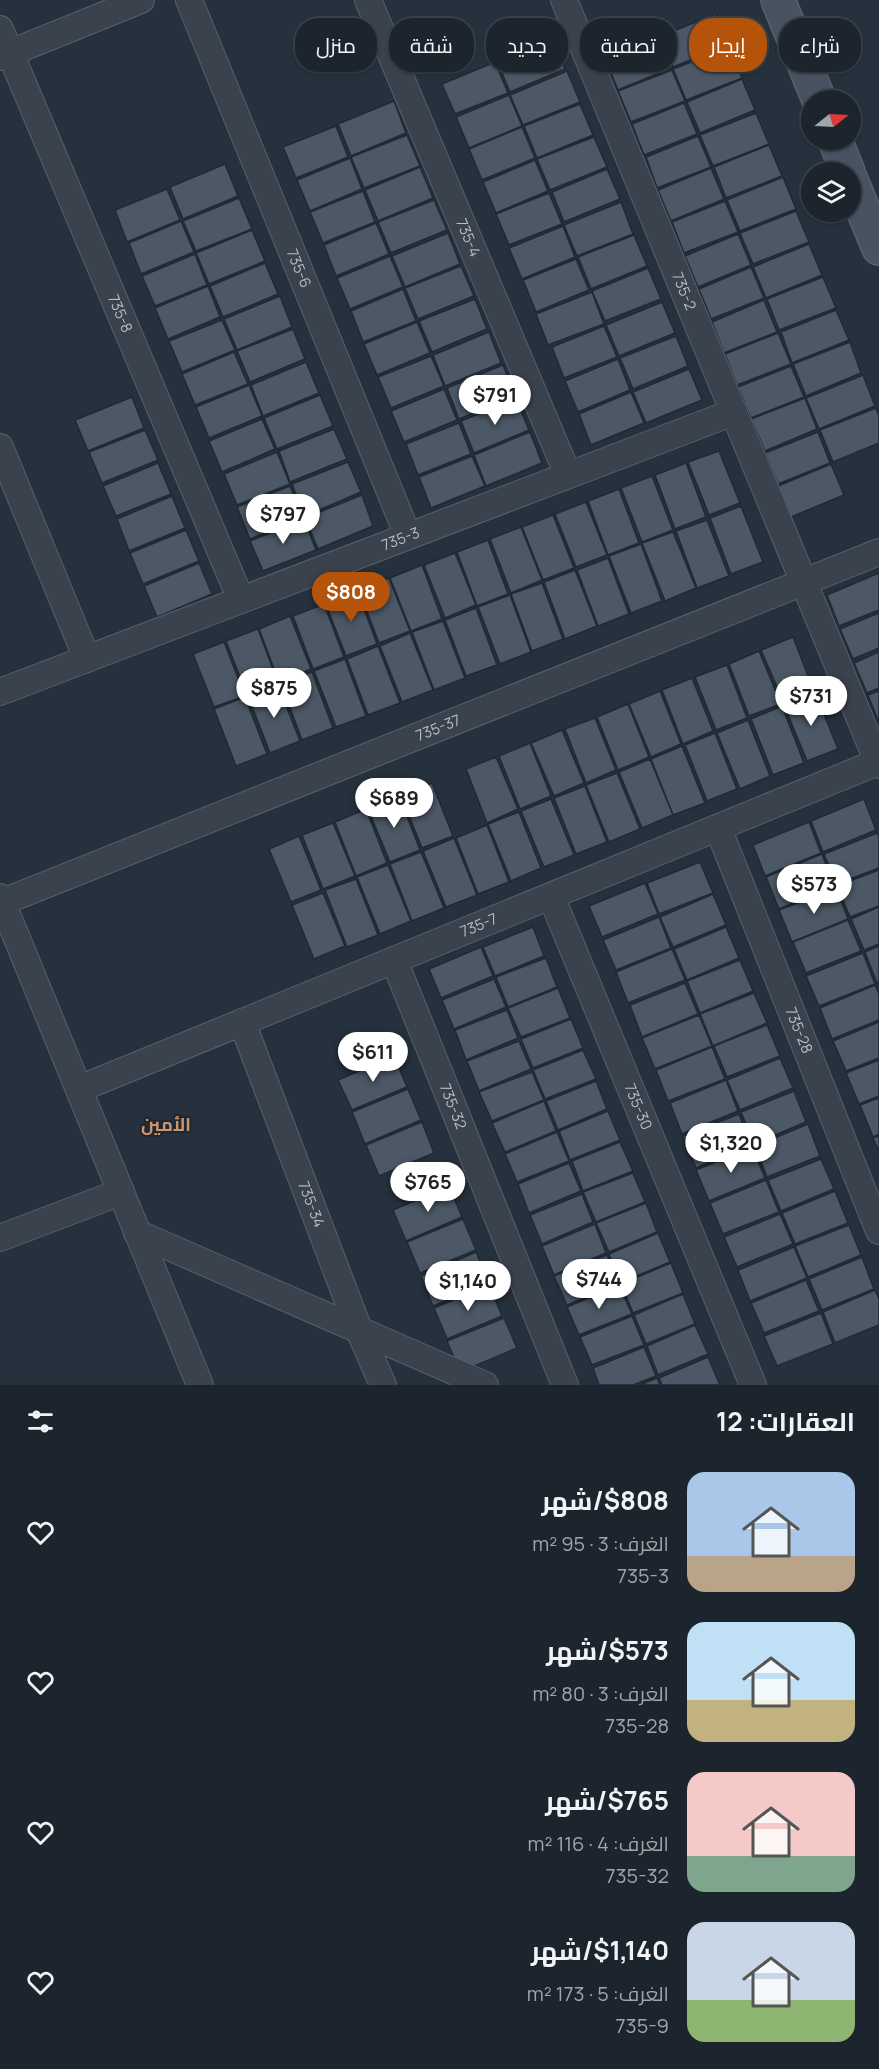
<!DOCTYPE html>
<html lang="ar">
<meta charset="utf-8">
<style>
:root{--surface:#1c252e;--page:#29313a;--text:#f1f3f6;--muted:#a0a5aa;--line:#3a424a;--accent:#b45309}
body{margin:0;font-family:Manrope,Cairo,sans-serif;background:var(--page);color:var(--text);direction:rtl;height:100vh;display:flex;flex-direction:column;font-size:22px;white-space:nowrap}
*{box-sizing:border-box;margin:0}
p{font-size:20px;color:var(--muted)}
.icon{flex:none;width:33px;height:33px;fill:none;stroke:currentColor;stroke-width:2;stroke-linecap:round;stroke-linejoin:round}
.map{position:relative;height:1385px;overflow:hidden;direction:ltr}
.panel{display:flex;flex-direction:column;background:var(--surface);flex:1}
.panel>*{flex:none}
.banner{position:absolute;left:18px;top:18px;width:843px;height:54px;direction:rtl;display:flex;gap:12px}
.needle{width:39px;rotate:72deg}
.buttons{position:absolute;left:801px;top:90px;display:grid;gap:12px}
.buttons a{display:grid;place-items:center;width:60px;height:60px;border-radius:50%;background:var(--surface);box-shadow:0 2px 4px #0004,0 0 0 2px var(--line);font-size:30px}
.price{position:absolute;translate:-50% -51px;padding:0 14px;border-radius:21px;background:#fff;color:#222;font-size:20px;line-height:39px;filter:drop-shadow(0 2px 3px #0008)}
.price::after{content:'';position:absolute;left:50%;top:36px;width:18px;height:14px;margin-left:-9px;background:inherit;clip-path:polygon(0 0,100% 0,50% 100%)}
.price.current{background:var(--accent);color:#fff}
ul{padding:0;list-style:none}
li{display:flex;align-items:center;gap:18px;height:150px;padding:0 24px}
li span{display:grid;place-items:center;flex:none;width:168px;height:120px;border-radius:18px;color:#555}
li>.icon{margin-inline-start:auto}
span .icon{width:72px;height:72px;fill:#fffc;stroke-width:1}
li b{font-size:26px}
h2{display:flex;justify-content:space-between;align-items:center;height:72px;padding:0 24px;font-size:26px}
.tag{padding:0 21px;border-radius:24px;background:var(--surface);box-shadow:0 2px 4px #0004,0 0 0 2px var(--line);font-size:21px;line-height:54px}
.tag.current{background:var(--accent);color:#fff}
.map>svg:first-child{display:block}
.building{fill:#4c5866;stroke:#212935;stroke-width:1.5}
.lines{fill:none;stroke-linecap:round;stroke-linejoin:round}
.street-casing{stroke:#58606c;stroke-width:28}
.secondary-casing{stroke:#58606c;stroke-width:36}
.street{stroke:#3a424e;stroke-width:26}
.secondary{stroke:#485261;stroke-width:33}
.labels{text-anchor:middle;stroke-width:4.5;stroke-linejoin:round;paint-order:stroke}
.street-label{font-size:15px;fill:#b6bec9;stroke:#1f2733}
.quarter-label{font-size:18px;font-weight:bold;fill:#cf956b;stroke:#1f2733}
</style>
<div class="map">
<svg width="879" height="1385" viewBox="0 0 879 1385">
<rect width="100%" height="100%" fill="#26313e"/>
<g class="building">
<polygon points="716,14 729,44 673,67 661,36"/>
<polygon points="658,37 671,68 618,90 605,58"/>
<polygon points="553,38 565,69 510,92 497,61"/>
<polygon points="730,47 742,78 686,100 673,69"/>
<polygon points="495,62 508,93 455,114 442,84"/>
<polygon points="672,70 685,101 631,122 618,91"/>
<polygon points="567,71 580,102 523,125 510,95"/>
<polygon points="742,79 755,110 700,133 687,102"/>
<polygon points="509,95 522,126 469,148 456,117"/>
<polygon points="394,101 406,133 351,156 338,124"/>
<polygon points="684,103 697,134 644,155 632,124"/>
<polygon points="580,104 593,135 537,158 524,126"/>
<polygon points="756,113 769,144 713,166 700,135"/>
<polygon points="336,126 348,157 296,178 283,147"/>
<polygon points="522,127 535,158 482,180 469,149"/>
<polygon points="407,135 420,166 364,188 351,157"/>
<polygon points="698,136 711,167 657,188 646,157"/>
<polygon points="594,137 607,167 550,190 537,159"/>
<polygon points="769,145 782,176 726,198 714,167"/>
<polygon points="350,158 362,189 310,211 297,180"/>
<polygon points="535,160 548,191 496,213 483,182"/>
<polygon points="225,164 238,196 183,219 170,187"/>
<polygon points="420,167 433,198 378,221 365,190"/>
<polygon points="711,168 724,199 671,221 658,190"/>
<polygon points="607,169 620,199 564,222 552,192"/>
<polygon points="783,177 796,209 740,231 727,200"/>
<polygon points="167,189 180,220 127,242 115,210"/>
<polygon points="363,191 375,222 323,243 310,212"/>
<polygon points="549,193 562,224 509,245 496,214"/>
<polygon points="239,198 252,229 196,251 183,221"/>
<polygon points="434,200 447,230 391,253 378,222"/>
<polygon points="725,201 738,232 684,253 672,222"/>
<polygon points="621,202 633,234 577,256 564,225"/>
<polygon points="796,211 809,242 753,264 740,233"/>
<polygon points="181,221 194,252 141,274 129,243"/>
<polygon points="376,223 389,254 336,276 324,245"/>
<polygon points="563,226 575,257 522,279 509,248"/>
<polygon points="252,230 265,261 209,284 196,253"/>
<polygon points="448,233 460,264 405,287 392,256"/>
<polygon points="738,234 751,265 698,287 685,256"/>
<polygon points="634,235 647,266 591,289 578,257"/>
<polygon points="809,244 822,275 766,298 753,267"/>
<polygon points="195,254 207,285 155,306 142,276"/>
<polygon points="390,256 403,287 350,309 337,278"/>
<polygon points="576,259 589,290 536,312 523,280"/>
<polygon points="265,263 278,294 223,317 210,286"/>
<polygon points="461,266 474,296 418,319 405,288"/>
<polygon points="751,267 764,298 711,319 699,289"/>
<polygon points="648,268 661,299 605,321 592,291"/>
<polygon points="823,277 836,308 779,330 767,299"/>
<polygon points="208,286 220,317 168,339 155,308"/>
<polygon points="403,289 416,321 363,342 351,311"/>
<polygon points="592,292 604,324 548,345 536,314"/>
<polygon points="280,296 292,327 237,350 224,319"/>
<polygon points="475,299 487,329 432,352 419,321"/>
<polygon points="764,300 777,332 724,353 712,322"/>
<polygon points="662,302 675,333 619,356 606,325"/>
<polygon points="836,310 849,340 792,363 781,332"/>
<polygon points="222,320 235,350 182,372 169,341"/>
<polygon points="417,322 430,353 377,375 364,344"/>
<polygon points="604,326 617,357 564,378 552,347"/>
<polygon points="293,329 305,359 250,382 237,351"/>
<polygon points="489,332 501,363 445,386 433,355"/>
<polygon points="778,333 791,364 737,385 725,354"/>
<polygon points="676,336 688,366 633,389 620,358"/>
<polygon points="850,342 861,373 806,396 793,364"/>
<polygon points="234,352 248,384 195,405 182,374"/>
<polygon points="431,356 444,386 391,408 378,377"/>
<polygon points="618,359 630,390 578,412 565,381"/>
<polygon points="306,362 319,393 263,416 251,385"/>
<polygon points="503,365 515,396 459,419 447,388"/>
<polygon points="791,366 804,397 751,418 738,387"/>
<polygon points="689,369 702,400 646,423 633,392"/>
<polygon points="863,375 875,406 819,429 806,398"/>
<polygon points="249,385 262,416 209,438 196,407"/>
<polygon points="444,389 457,420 404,442 391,411"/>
<polygon points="631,392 644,423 591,445 579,414"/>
<polygon points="320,395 333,426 277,449 264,418"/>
<polygon points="132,397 144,428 88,451 75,420"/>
<polygon points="805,398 817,429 765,451 751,419"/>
<polygon points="516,399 529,430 474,453 461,421"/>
<polygon points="876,408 879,416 879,443 833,462 820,430"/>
<polygon points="262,419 275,449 222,472 209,441"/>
<polygon points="459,423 471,454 418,475 406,444"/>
<polygon points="334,429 347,459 290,482 279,451"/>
<polygon points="145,430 158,460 102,483 89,452"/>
<polygon points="530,432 542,463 486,486 474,455"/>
<polygon points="818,432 830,463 778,484 765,453"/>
<polygon points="719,451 740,503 709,515 688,462"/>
<polygon points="277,452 290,484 237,505 224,474"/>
<polygon points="472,456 485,486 431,508 419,477"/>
<polygon points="348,462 361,492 305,516 292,484"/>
<polygon points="158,463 171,494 116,516 103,486"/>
<polygon points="686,463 706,517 675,529 655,475"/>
<polygon points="831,464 844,495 791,517 778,486"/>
<polygon points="652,476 673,530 642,542 621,488"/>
<polygon points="290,486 303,517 250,539 237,507"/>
<polygon points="619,489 639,543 608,555 588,501"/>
<polygon points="362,495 373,526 318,549 305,518"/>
<polygon points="172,496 185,528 129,551 117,519"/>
<polygon points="586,502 607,555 576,567 555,514"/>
<polygon points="741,506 763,562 731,574 710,518"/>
<polygon points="553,515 574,568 543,580 522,527"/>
<polygon points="304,519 316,550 263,571 250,541"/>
<polygon points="707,520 729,576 697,588 676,531"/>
<polygon points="521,527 542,580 511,593 490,539"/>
<polygon points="186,530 199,561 143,584 130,553"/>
<polygon points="673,532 696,588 665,601 642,543"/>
<polygon points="488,540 508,594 477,606 457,552"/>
<polygon points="641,544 662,601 631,613 609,556"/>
<polygon points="455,553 476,605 445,618 424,565"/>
<polygon points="608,558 629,614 598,626 577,570"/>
<polygon points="199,563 212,594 157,617 144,586"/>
<polygon points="422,565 442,619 411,631 390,578"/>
<polygon points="575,570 597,626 565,639 544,582"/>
<polygon points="879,573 879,610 839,626 827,595"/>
<polygon points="389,578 410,631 379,643 359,590"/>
<polygon points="542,583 563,639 532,651 511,594"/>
<polygon points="357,590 377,644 346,656 325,602"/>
<polygon points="510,595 531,652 500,664 478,607"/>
<polygon points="324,604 344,657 313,669 293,616"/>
<polygon points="476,608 497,665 466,676 445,620"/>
<polygon points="879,613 879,648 853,659 840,629"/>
<polygon points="290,616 311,669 279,682 259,629"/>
<polygon points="443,621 465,678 434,690 412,632"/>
<polygon points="258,629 278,683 247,695 226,641"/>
<polygon points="410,633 433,690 402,702 380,646"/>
<polygon points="793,637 814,691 784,703 761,650"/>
<polygon points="224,642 245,696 214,707 193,654"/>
<polygon points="378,646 400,703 368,715 347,659"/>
<polygon points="759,651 781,704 749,716 729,664"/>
<polygon points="879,652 879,688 867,693 854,663"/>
<polygon points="345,659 366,716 336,727 314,671"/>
<polygon points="727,665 747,718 716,730 695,677"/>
<polygon points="312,672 333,728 302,740 281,684"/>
<polygon points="692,678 713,731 683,744 662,690"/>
<polygon points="278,685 300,741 270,753 248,696"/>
<polygon points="660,691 681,744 651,757 629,704"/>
<polygon points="879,691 879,723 868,695"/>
<polygon points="815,692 838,749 807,761 784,705"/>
<polygon points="245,697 267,754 236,766 214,709"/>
<polygon points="628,704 649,757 618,770 597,717"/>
<polygon points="782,706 804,763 773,775 751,719"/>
<polygon points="595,718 616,770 586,783 565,729"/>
<polygon points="748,720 770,776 740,789 717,733"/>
<polygon points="562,730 584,783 554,796 531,743"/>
<polygon points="715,733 737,789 707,801 685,745"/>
<polygon points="530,743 551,796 520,809 499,756"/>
<polygon points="682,746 705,803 673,815 651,759"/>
<polygon points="496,757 518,809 487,823 466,769"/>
<polygon points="650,759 673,815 642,828 619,772"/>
<polygon points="617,773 640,829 609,842 586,785"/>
<polygon points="432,783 453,836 422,848 401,796"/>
<polygon points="585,786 607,842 576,854 554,798"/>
<polygon points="399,796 420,850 390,862 368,809"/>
<polygon points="551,799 574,855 544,867 521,811"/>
<polygon points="864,799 876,830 823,852 811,821"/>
<polygon points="366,809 387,863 356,876 335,822"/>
<polygon points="519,812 541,868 511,881 488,824"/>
<polygon points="809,822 821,853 765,876 753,845"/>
<polygon points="333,823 355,876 323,889 302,835"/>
<polygon points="487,825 509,882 478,894 456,838"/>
<polygon points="877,833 879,836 879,868 837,884 824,854"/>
<polygon points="299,836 321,890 291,902 269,849"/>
<polygon points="454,838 477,895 446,907 423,851"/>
<polygon points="421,852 444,908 412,921 390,864"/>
<polygon points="822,854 834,886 779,909 766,877"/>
<polygon points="700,862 713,893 659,914 647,883"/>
<polygon points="388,865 411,921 380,934 357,877"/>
<polygon points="879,870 879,906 850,917 837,886"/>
<polygon points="356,879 378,935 347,947 325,890"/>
<polygon points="645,883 658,914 602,937 589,906"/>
<polygon points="836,888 848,919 792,942 779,910"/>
<polygon points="323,893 345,946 314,959 292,905"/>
<polygon points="713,894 726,925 673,947 660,917"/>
<polygon points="879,907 879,944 864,950 851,919"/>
<polygon points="659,917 671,948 616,970 603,940"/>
<polygon points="848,920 861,951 806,973 793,942"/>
<polygon points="533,927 544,956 495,976 483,947"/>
<polygon points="726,927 739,958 687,980 674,949"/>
<polygon points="879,946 879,982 877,983 865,952"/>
<polygon points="481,947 493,976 441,998 429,969"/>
<polygon points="672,949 685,980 628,1003 616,972"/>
<polygon points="863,953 875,984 819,1006 806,976"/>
<polygon points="546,958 557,987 508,1007 496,977"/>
<polygon points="740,960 753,991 700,1013 687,981"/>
<polygon points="494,979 506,1007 454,1029 442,1000"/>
<polygon points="685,983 698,1014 642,1037 630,1005"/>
<polygon points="875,985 879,994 879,1020 832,1039 820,1008"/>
<polygon points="558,988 570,1018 521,1037 508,1008"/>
<polygon points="754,993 767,1023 713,1046 700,1014"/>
<polygon points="507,1010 518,1038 466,1060 455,1030"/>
<polygon points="699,1015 712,1046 655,1069 642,1038"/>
<polygon points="571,1019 583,1048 533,1068 521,1039"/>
<polygon points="879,1022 879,1058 846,1071 833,1041"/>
<polygon points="767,1025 780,1056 727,1077 714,1046"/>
<polygon points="519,1041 531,1069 479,1091 467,1061"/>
<polygon points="712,1047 725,1079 668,1101 656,1070"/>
<polygon points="583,1050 596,1079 545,1099 533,1070"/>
<polygon points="394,1056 407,1087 352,1110 338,1080"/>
<polygon points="780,1058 793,1088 740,1110 727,1080"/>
<polygon points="879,1060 879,1096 859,1104 846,1073"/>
<polygon points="532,1072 544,1100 492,1121 479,1092"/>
<polygon points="726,1080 738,1111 682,1134 670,1103"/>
<polygon points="596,1081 607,1109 558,1130 546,1101"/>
<polygon points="408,1089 421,1120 365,1144 352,1112"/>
<polygon points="794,1091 806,1122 754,1144 741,1112"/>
<polygon points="879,1098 879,1134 873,1137 860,1105"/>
<polygon points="544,1101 556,1131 505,1152 492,1123"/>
<polygon points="608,1111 620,1140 570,1160 559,1131"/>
<polygon points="739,1114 751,1145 696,1168 683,1136"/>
<polygon points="422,1122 434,1153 379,1176 366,1145"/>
<polygon points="808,1124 820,1156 767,1177 755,1146"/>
<polygon points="557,1132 569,1161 517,1182 505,1154"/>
<polygon points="879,1136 879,1152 873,1138"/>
<polygon points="620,1142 633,1171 583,1191 572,1161"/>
<polygon points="752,1147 765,1178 709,1201 696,1170"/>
<polygon points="821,1159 834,1189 781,1211 768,1180"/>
<polygon points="569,1163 581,1191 529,1213 518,1184"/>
<polygon points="633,1173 645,1202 596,1222 583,1192"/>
<polygon points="766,1180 779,1212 723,1234 710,1203"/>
<polygon points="449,1186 462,1217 406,1241 393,1210"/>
<polygon points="835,1191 848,1223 795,1244 782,1213"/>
<polygon points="582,1194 593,1222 542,1244 530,1215"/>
<polygon points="646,1203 657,1232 609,1252 596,1223"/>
<polygon points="780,1214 793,1244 737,1267 724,1237"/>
<polygon points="463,1219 476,1250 420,1273 407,1242"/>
<polygon points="595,1224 606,1253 554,1275 542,1246"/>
<polygon points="849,1225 861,1255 808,1277 795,1246"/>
<polygon points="658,1233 670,1262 620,1283 609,1254"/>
<polygon points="794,1247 807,1278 750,1301 738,1270"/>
<polygon points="476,1252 489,1283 433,1306 421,1276"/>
<polygon points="607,1255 619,1284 567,1305 554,1276"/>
<polygon points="862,1257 874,1289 822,1310 809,1279"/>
<polygon points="671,1263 683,1293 633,1313 621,1284"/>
<polygon points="806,1280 819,1311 764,1333 751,1303"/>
<polygon points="489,1285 502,1316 447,1339 434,1308"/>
<polygon points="619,1285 632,1314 579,1335 567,1307"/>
<polygon points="875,1290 879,1299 879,1325 835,1343 823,1312"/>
<polygon points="683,1294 695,1324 646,1344 634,1315"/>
<polygon points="821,1313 833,1344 777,1366 764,1336"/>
<polygon points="632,1316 644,1345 592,1365 580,1337"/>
<polygon points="504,1318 517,1348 460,1372 447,1341"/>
<polygon points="695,1325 708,1354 658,1375 647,1346"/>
<polygon points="644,1347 656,1376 633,1385 599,1385 593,1368"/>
<polygon points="708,1357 720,1385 662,1385 659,1378"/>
<polygon points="657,1378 660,1385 640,1385"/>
</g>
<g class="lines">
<g class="street-casing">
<g id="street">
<path id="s1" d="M189 0 408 536"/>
<path id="s2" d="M368 0 568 475"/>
<path id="s3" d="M564 0 879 765"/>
<path id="s4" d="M0 29 241 600"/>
<polyline points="0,57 141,0"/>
<polyline points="0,447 87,659"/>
<path id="s5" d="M0 692 734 412"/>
<path id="s6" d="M718 828 879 1231"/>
<path id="s7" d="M551 896 753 1385"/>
<polyline points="0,897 200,1385"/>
<path id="s8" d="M0 903 879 552"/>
<path id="s9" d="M394 960 565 1385"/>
<path id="s10" d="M242 1022 359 1330 383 1385"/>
<path id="s11" d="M79 1089 878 762"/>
<polyline points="137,1233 485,1385"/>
<polyline points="0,1238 121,1192"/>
</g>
</g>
<g class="secondary-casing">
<g id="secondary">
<polyline points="778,0 819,100"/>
<polyline points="835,140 848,172"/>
<polyline points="850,178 879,248"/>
</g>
</g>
<use href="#street" class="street"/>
<use href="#secondary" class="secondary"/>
</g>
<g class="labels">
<g class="street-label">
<text dy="5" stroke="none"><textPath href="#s2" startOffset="258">735-4</textPath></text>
<text dy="5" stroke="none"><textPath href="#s1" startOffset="290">735-6</textPath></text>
<text dy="5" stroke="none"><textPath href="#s3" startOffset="315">735-2</textPath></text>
<text dy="5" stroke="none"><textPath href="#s4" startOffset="309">735-8</textPath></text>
<text dy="5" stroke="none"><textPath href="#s5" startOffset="429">735-3</textPath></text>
<text dy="5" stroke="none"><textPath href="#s8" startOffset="472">735-37</textPath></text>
<text dy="5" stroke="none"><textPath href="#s11" startOffset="432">735-7</textPath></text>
<text dy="5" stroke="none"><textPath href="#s6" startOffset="218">735-28</textPath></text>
<text dy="5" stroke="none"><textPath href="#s9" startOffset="158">735-32</textPath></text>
<text dy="5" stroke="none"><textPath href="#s7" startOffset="228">735-30</textPath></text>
<text dy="5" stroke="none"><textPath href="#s10" startOffset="195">735-34</textPath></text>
</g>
<g class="quarter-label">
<text x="166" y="1131">الأمين</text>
</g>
</g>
</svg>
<div class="buttons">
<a><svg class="needle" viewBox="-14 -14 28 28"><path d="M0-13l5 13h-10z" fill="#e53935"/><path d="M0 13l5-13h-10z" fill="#a0a5aa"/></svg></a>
<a><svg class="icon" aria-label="layers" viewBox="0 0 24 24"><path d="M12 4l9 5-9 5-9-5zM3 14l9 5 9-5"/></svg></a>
</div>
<b class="price" style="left:495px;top:426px">$791</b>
<b class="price" style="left:283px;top:545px">$797</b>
<b class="price current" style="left:351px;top:623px">$808</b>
<b class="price" style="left:274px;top:719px">$875</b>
<b class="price" style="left:811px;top:727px">$731</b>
<b class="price" style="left:394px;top:829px">$689</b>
<b class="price" style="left:814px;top:915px">$573</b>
<b class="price" style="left:373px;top:1083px">$611</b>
<b class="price" style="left:731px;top:1174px">$1,320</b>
<b class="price" style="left:428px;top:1213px">$765</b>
<b class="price" style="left:599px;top:1310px">$744</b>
<b class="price" style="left:468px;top:1312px">$1,140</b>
<div class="banner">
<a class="tag">شراء</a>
<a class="tag current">إيجار</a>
<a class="tag">تصفية</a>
<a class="tag">جديد</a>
<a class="tag">شقة</a>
<a class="tag">منزل</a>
</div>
</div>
<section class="panel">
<h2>العقارات: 12<svg class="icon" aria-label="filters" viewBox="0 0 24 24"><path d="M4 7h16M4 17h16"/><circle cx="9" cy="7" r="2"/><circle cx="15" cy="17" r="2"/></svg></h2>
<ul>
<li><span style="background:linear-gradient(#a9c7e8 70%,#b9a48a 0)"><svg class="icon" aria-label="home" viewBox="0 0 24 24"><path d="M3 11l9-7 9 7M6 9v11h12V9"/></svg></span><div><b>$808/شهر</b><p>الغرف: 3 · 95 m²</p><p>735-3</p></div><svg class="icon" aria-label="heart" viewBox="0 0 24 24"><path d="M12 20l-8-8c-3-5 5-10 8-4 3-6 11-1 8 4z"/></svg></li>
<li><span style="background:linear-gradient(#bfe0f5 65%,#c2b280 0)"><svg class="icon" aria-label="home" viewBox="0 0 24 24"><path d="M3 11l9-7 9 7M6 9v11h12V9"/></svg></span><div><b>$573/شهر</b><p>الغرف: 3 · 80 m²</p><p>735-28</p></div><svg class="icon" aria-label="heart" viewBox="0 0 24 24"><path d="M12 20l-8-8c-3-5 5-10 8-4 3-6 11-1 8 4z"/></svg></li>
<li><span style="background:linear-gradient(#f6c9c9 70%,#7fa58c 0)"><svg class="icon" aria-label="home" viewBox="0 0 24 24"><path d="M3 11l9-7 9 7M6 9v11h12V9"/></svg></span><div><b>$765/شهر</b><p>الغرف: 4 · 116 m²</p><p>735-32</p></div><svg class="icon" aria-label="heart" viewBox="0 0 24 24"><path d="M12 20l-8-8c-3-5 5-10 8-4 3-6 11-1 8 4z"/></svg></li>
<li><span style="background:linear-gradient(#c9d6e8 65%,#8fb573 0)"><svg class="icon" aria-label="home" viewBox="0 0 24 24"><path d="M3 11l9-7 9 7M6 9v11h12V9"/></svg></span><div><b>$1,140/شهر</b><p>الغرف: 5 · 173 m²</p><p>735-9</p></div><svg class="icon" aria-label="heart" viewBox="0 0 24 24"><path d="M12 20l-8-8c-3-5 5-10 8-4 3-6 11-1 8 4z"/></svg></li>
</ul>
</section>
